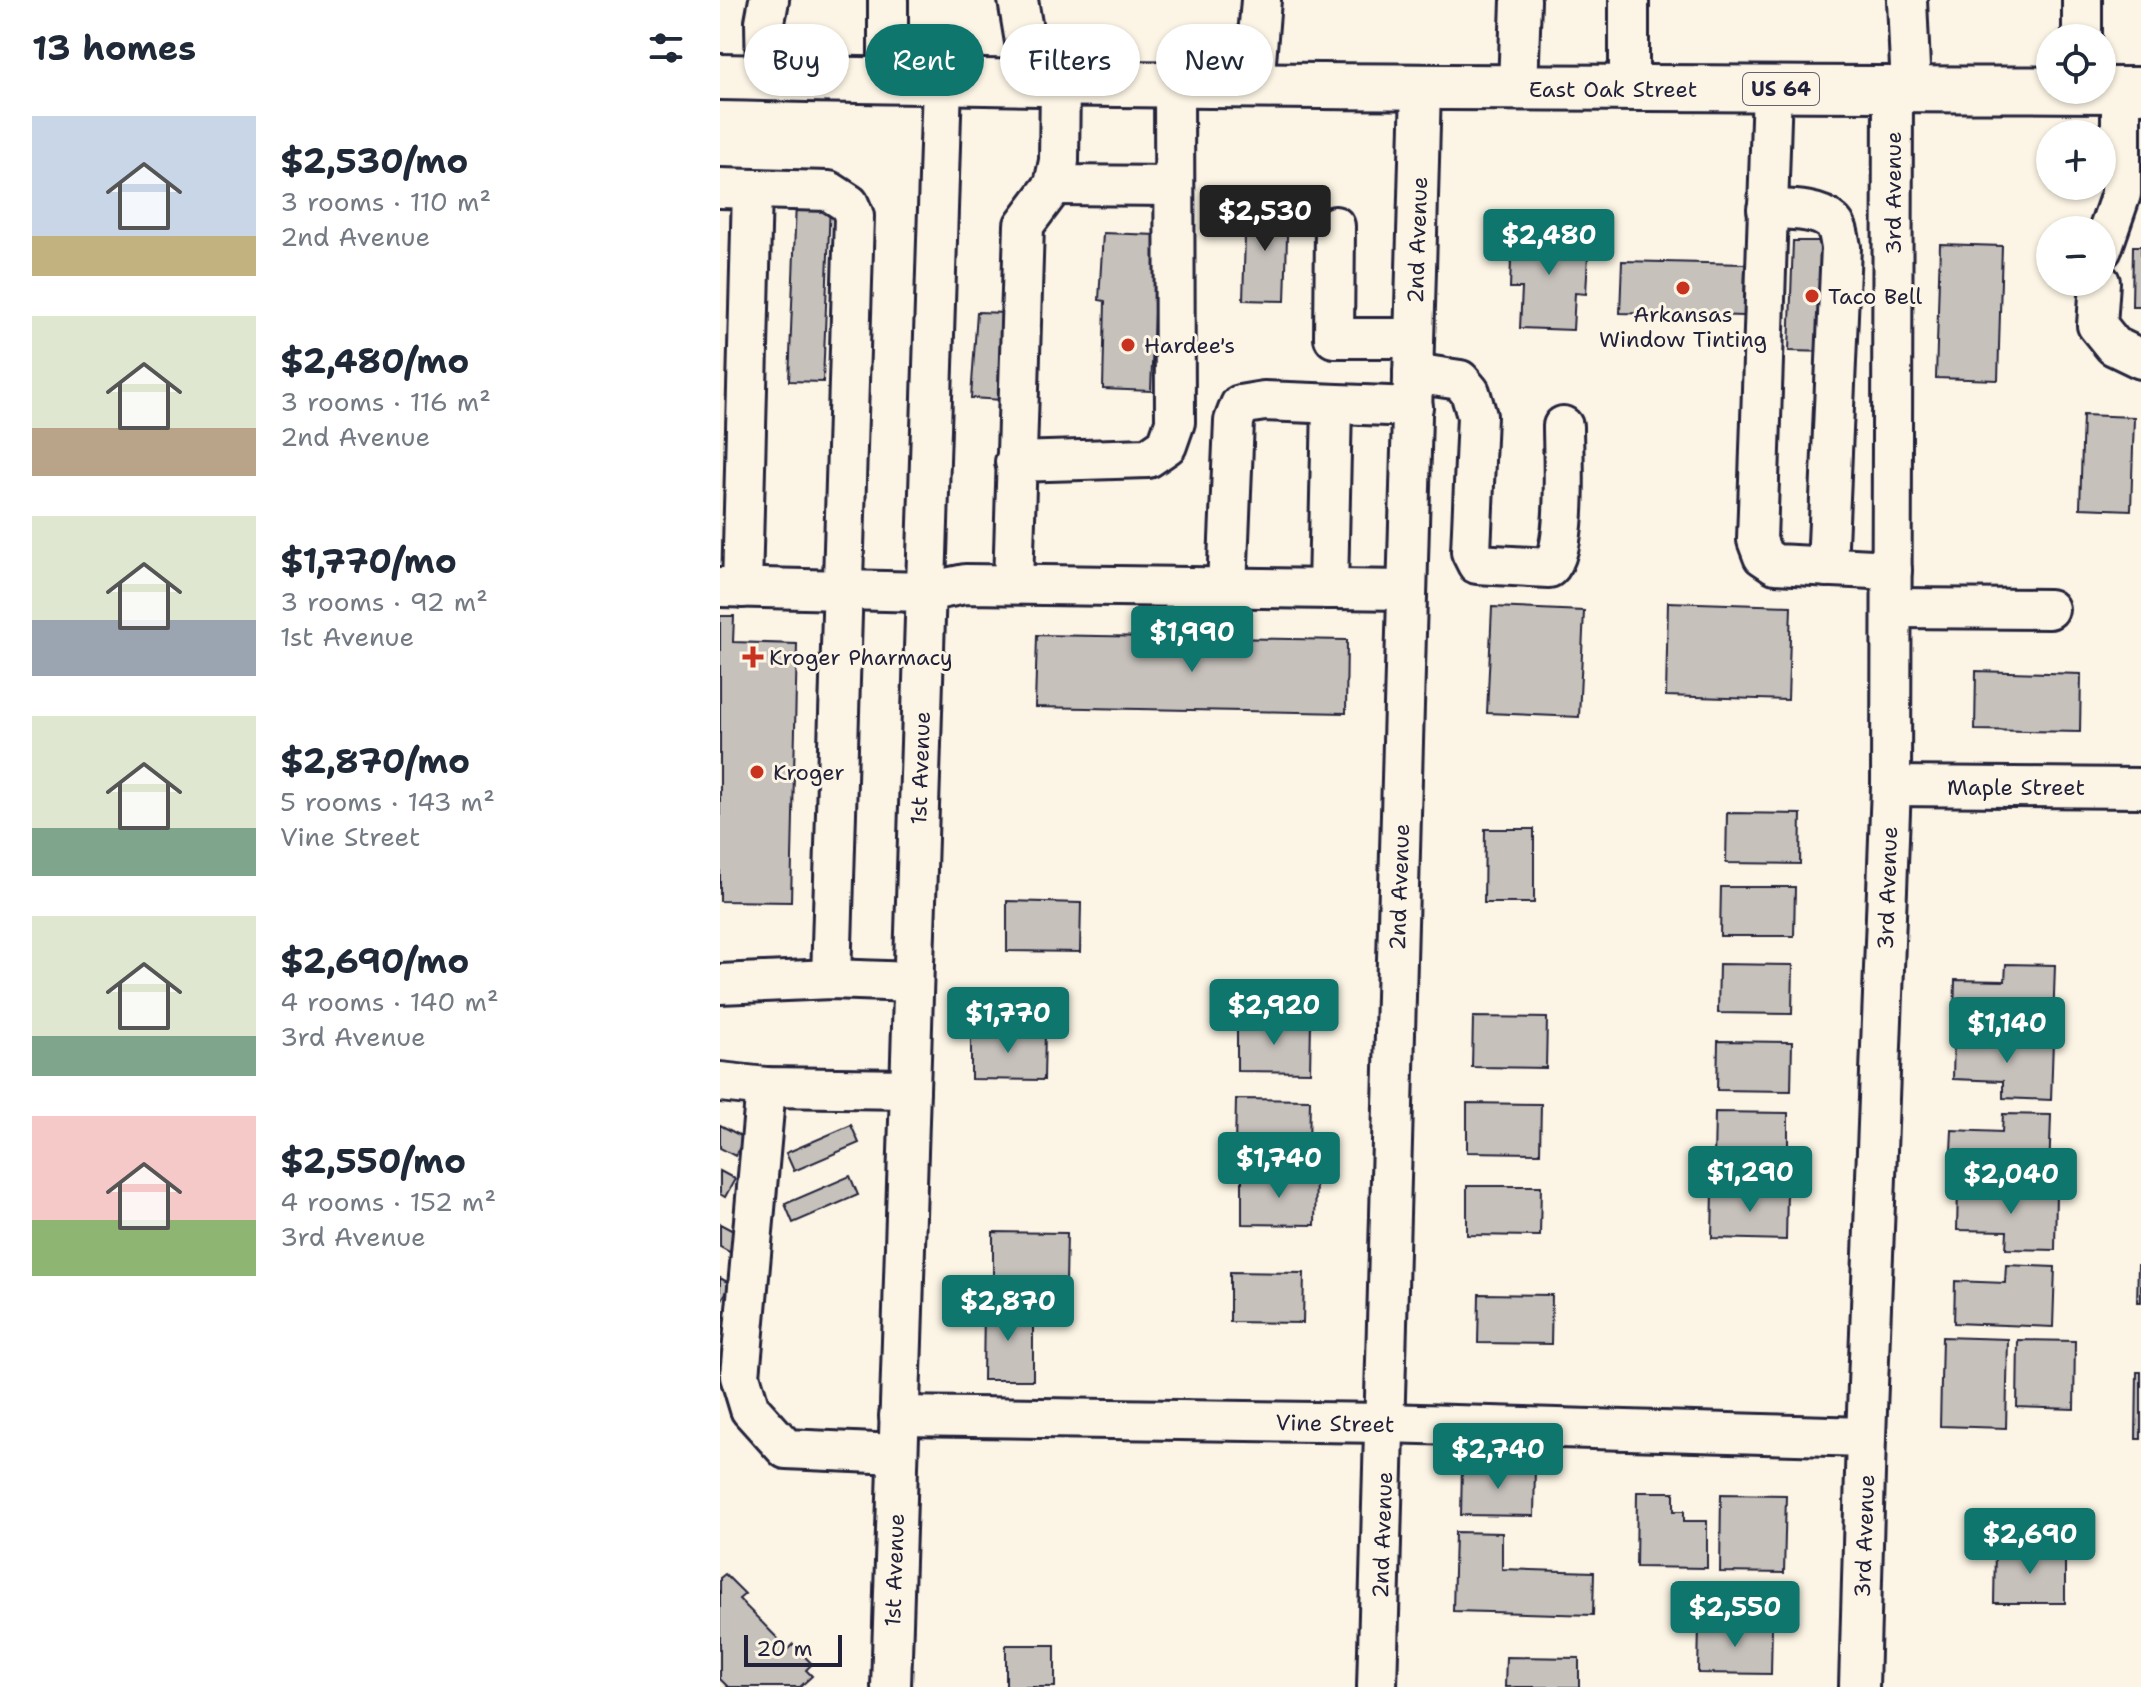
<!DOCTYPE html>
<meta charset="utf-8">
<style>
:root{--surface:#fff;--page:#f2f2f3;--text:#1f2937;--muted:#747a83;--accent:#0f766e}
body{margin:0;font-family:"Shantell Sans",sans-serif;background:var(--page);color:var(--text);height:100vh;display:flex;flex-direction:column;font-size:30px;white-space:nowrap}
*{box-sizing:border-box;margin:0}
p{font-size:26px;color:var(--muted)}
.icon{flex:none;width:44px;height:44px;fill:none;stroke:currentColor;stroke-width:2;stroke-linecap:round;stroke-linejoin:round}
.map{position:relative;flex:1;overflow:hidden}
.details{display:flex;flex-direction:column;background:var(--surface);width:720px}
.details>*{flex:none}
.guide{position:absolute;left:24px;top:24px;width:760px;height:72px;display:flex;gap:16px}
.buttons{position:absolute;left:1316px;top:24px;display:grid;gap:16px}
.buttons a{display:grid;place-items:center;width:80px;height:80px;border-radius:50%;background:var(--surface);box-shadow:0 2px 6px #0004;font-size:40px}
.scale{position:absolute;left:24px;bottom:20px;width:98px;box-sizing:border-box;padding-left:8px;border:4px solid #22223b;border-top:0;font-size:22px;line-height:28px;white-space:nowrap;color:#22223b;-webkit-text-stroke:6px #fcf5e5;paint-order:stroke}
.price{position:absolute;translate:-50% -68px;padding:0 18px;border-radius:8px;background:var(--accent);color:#fff;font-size:26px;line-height:52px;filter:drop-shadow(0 2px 4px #0008)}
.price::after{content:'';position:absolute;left:50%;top:48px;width:24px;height:18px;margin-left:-12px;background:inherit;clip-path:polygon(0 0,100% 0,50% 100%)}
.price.current{background:#222;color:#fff}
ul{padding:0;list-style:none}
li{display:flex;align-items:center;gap:24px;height:200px;padding:0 32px}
li span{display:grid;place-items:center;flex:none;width:224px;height:160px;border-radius:0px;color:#555}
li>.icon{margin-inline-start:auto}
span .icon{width:96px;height:96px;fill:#fffc;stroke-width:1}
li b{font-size:34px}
h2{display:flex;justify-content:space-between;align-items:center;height:96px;padding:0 32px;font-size:34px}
.pill{padding:0 28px;border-radius:36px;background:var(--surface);box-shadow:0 2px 6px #0004;font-size:28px;line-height:72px}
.pill.current{background:var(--accent);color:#fff}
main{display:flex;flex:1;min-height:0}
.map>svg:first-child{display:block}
.building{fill:#c6c1bb;stroke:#22223b;stroke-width:2}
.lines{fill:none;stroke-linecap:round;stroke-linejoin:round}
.minor-casing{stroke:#22223b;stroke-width:44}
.highway-casing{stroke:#22223b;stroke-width:50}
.minor{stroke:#fcf5e5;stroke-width:38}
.highway{stroke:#fcf5e5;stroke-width:44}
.poi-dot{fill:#c8321e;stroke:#fcf5e5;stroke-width:3}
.labels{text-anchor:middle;stroke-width:6;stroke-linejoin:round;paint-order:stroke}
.shield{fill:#fcf5e5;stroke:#63616e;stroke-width:2}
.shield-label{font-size:20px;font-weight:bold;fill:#22223b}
.street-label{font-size:22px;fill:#22223b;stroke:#fcf5e5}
.poi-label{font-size:22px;fill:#22223b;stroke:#fcf5e5;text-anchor:start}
</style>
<main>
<section class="details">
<h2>13 homes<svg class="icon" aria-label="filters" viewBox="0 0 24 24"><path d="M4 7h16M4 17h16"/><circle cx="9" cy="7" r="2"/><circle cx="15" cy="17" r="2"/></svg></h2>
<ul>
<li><span style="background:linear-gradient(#c9d6e8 75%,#c2b280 0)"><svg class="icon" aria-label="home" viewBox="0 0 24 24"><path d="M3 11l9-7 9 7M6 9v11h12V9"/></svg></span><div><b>$2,530/mo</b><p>3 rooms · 110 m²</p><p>2nd Avenue</p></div></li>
<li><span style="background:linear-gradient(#dfe7d0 70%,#b9a48a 0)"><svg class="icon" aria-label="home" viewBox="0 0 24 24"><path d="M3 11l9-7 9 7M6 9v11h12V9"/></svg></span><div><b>$2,480/mo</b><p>3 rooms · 116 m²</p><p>2nd Avenue</p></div></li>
<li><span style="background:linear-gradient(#dfe7d0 65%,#9aa5b1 0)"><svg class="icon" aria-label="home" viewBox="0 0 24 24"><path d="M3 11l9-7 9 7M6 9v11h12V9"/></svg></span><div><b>$1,770/mo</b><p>3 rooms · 92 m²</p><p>1st Avenue</p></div></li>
<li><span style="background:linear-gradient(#dfe7d0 70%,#7fa58c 0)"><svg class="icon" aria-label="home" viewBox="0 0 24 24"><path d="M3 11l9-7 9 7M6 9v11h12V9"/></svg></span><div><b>$2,870/mo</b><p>5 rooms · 143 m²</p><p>Vine Street</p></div></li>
<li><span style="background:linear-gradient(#dfe7d0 75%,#7fa58c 0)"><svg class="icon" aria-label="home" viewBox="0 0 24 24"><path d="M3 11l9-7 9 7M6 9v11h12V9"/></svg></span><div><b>$2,690/mo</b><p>4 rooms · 140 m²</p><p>3rd Avenue</p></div></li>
<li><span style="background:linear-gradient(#f6c9c9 65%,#8fb573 0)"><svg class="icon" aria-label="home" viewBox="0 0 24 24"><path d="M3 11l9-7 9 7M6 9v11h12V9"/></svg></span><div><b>$2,550/mo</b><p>4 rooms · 152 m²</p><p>3rd Avenue</p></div></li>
</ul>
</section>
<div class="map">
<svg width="1421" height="1687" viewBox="0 0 1421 1687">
<rect width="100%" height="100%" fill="#fcf5e5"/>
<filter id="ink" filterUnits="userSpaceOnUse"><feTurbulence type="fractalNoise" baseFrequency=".0125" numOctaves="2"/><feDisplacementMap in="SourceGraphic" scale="16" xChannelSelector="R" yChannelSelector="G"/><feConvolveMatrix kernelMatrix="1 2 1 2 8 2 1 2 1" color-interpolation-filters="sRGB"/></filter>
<g filter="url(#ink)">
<g class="building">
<polygon points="76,202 110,204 103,382 69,381"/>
<polygon points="526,204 568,206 565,301 523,300"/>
<polygon points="792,232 869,235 866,294 855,293 853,330 800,328 802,288 790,288"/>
<polygon points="383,233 437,235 431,391 383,389 385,301 379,300"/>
<polygon points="1073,241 1115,241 1111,352 1069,351"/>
<polygon points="1220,244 1282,246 1278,380 1216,378"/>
<polygon points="1413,246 1421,246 1421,306 1412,306"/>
<polygon points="902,261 1025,264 1024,316 900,313"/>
<polygon points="257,312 287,313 282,400 251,398"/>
<polygon points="1363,415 1414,417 1411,510 1360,508"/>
<polygon points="948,602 1071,606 1068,700 946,696"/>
<polygon points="772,607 864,611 859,717 767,713"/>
<polygon points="0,616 14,616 13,642 77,644 71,902 0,901"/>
<polygon points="317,635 627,640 626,713 315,707"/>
<polygon points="1256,671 1361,674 1360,732 1255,730"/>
<polygon points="1007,813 1081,814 1080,864 1006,863"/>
<polygon points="765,829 814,829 814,903 764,903"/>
<polygon points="1001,887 1075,887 1074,936 1000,936"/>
<polygon points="287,901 361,903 360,952 287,951"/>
<polygon points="999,964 1073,965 1072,1014 998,1013"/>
<polygon points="1286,964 1335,965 1333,1026 1234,1022 1235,980 1285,981"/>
<polygon points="753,1017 827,1018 826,1068 752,1067"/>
<polygon points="517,1022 591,1022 590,1072 517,1071"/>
<polygon points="251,1030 325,1031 324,1080 251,1079"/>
<polygon points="1234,1037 1333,1040 1331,1100 1283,1098 1283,1081 1233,1079"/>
<polygon points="998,1041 1072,1042 1071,1091 997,1090"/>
<polygon points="516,1099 590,1100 589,1149 515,1148"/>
<polygon points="747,1103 821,1104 820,1153 747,1152"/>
<polygon points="995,1112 1068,1113 1068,1162 994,1161"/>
<polygon points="1283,1114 1331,1115 1329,1176 1230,1172 1232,1130 1282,1132"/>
<polygon points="0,1125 25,1138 15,1156 0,1148"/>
<polygon points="131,1125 139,1143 74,1171 66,1153"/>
<polygon points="0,1171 15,1179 5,1197 0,1194"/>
<polygon points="522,1174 596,1176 595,1225 522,1224"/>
<polygon points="130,1176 138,1195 73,1223 65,1204"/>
<polygon points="747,1186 821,1186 820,1236 747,1235"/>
<polygon points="1238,1188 1336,1191 1335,1250 1286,1249 1287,1231 1237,1230"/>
<polygon points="993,1189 1067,1190 1066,1240 992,1238"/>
<polygon points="0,1224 21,1235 11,1253 0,1247"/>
<polygon points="273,1232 347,1233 346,1283 273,1282"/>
<polygon points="1286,1265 1335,1267 1333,1327 1234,1323 1235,1281 1285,1283"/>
<polygon points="1418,1265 1421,1265 1421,1302 1417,1302"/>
<polygon points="510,1272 584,1273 583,1323 510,1322"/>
<polygon points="0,1278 11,1284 1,1301 0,1301"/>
<polygon points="759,1294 832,1295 831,1344 758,1343"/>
<polygon points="264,1306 313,1307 313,1380 263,1380"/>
<polygon points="1222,1337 1288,1339 1286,1428 1220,1426"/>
<polygon points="1298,1340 1355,1341 1354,1409 1297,1407"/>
<polygon points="1417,1372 1421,1372 1421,1439 1416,1439"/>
<polygon points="742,1465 815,1467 814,1516 741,1515"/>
<polygon points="917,1492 954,1492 954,1511 964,1511 964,1521 987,1521 987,1568 916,1567"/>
<polygon points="1001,1494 1066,1495 1064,1573 1000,1572"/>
<polygon points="735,1532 782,1533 782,1569 874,1572 873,1615 733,1611"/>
<polygon points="1275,1548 1345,1548 1345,1603 1274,1603"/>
<polygon points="5,1574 25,1594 19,1599 68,1649 73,1644 92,1664 86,1670 92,1676 80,1687 8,1687 0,1679 0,1578"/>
<polygon points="979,1624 1052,1625 1051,1674 978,1673"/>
<rect x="286" y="1645" width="49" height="42"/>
<polygon points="786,1657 859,1658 859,1687 785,1687"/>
</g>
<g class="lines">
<g class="minor-casing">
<g id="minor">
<polyline points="168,0 168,81"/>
<polyline points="298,0 312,84"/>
<polyline points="909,0 909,89"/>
<polyline points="1187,0 1191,90"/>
<polyline points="1362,0 1362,38"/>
<polyline points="46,78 45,22 49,0"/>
<polyline points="534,86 541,0"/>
<polyline points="798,88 801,0"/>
<polyline points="1052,89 1037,540 1043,556 1055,564 1172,570"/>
<polyline points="334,185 454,186"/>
<polyline points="0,188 109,191 129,204 134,216 111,979"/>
<path d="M1047 209C1066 210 1097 208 1112 222 1119 228 1119 238 1121 247L1107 567"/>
<polyline points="615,226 614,338 694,338"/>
<polyline points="1382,249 1401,194 1401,90"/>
<polyline points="1380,282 1377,325 1394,346 1421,359"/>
<path d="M693 373 740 380 750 392 757 416 751 552 757 564 829 568C849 550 843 455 843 426"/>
<polyline points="295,462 428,458 447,445 455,422 454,85"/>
<polyline points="293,584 304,225 334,185 339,161 340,84"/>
<polyline points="0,587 206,592 245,584 687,590"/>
<polyline points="507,587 514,421 520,405 544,401 693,407"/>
<polyline points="22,588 32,189"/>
<polyline points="608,589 612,404"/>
<polyline points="1172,608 1329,609"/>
<polyline points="1171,786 1421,788"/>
<polyline points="0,984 111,979 193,982"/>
<polyline points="0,1082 46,1087 190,1089"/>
<polyline points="46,1087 20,1376 30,1409 66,1449 178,1454"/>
<polyline points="179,1416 665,1423 1146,1437"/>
<polyline points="171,1687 222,83"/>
<polyline points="657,1687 701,88"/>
<polyline points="1139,1687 1146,1437 1171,786 1173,90"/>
</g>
</g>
<g class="highway-casing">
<path id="highway" d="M0 77C474 88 947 88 1421 90"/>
</g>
<use href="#minor" class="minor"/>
<use href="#highway" class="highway"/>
</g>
</g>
<g class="poi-dot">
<circle cx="963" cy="288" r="8"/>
<circle cx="1092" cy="296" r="8"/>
<circle cx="408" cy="345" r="8"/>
<path d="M29 645h8v8h8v8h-8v8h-8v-8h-8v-8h8z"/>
<circle cx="37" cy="772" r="8"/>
</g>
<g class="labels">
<rect class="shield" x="1023" y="73" width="76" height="32" rx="6"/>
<g class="shield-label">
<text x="1061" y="96">US 64</text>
</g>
<g class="street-label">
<text x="893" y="97">East Oak Street</text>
<text transform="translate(1173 193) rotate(-90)" y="8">3rd Avenue</text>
<text transform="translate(697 240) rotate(-88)" y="8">2nd Avenue</text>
<text transform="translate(200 768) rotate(-88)" y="8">1st Avenue</text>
<text x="1296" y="795">Maple Street</text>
<text transform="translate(679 887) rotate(-88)" y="8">2nd Avenue</text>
<text transform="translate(1167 888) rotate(-88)" y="8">3rd Avenue</text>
<text transform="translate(615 1423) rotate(1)" y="8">Vine Street</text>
<text transform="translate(662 1535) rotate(-88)" y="8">2nd Avenue</text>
<text transform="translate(1144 1536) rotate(-88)" y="8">3rd Avenue</text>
<text transform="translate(174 1570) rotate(-88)" y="8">1st Avenue</text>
</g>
<g class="poi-label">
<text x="1108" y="304">Taco Bell</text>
<text x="963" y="322" text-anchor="middle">Arkansas<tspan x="963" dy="25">Window Tinting</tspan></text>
<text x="424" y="353">Hardee's</text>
<text x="49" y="665">Kroger Pharmacy</text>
<text x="53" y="780">Kroger</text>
</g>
</g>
</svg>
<div class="buttons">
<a><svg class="icon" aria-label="locate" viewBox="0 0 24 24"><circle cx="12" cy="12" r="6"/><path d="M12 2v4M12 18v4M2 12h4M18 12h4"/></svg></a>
<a>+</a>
<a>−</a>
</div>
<div class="scale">20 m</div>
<b class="price current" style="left:545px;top:253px">$2,530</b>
<b class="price" style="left:829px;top:277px">$2,480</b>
<b class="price" style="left:472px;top:674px">$1,990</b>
<b class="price" style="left:554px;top:1047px">$2,920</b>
<b class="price" style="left:288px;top:1055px">$1,770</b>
<b class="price" style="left:1287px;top:1065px">$1,140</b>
<b class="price" style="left:559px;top:1200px">$1,740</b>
<b class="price" style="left:1030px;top:1214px">$1,290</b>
<b class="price" style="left:1291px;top:1216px">$2,040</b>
<b class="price" style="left:288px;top:1343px">$2,870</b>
<b class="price" style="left:778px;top:1491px">$2,740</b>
<b class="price" style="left:1310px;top:1576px">$2,690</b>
<b class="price" style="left:1015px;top:1649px">$2,550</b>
<div class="guide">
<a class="pill">Buy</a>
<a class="pill current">Rent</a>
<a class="pill">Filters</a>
<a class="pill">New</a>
</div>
</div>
</main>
